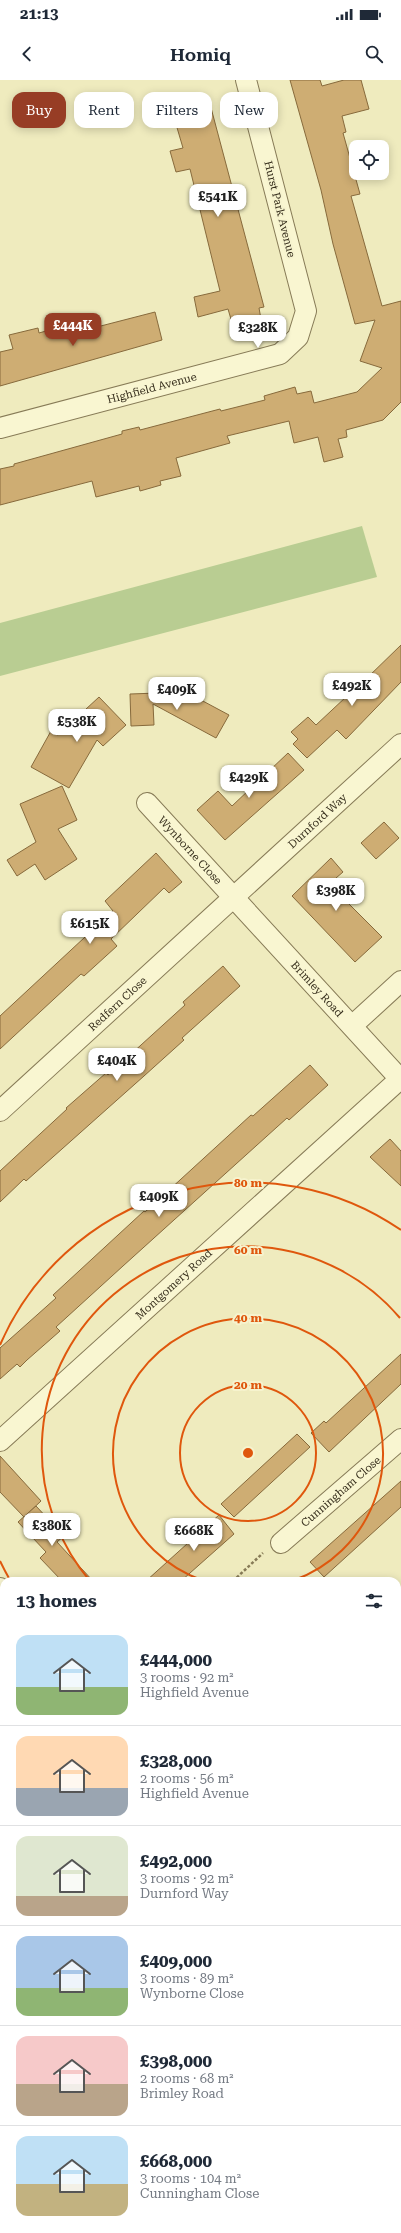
<!DOCTYPE html>
<meta charset="utf-8">
<style>
:root{--surface:#fff;--page:#f6f6f7;--text:#1f2937;--muted:#747a83;--line:#e0e1e3;--accent:#973d25}
body{margin:0;font-family:"Roboto Serif",serif;background:var(--page);color:var(--text);height:100vh;display:flex;flex-direction:column;font-size:15px;white-space:nowrap}
*{box-sizing:border-box;margin:0}
p{font-size:13px;color:var(--muted)}
.icon{flex:none;width:22px;height:22px;fill:none;stroke:currentColor;stroke-width:2;stroke-linecap:round;stroke-linejoin:round}
.map{position:relative;flex:1;overflow:hidden}
.side{position:absolute;left:0px;top:1497px;width:401px;height:656px;display:flex;flex-direction:column;background:var(--surface);border-radius:12px 12px 0 0;box-shadow:0 2px 10px #0003}
.side>*{flex:none}
.guide{position:absolute;left:12px;top:12px;width:377px;height:36px;display:flex;gap:8px}
.controls{position:absolute;left:349px;top:60px;display:grid;gap:8px}
.controls a{display:grid;place-items:center;width:40px;height:40px;border-radius:8px;background:var(--surface);box-shadow:0 2px 10px #0003;font-size:20px}
.price{position:absolute;translate:-50% -34px;padding:0 9px;border-radius:8px;background:#fff;color:#222;font-size:13px;line-height:26px;filter:drop-shadow(0 1px 2px #0008)}
.price::after{content:'';position:absolute;left:50%;top:24px;width:12px;height:9px;margin-left:-6px;background:inherit;clip-path:polygon(0 0,100% 0,50% 100%)}
.price.on{background:var(--accent);color:#fff}
ul{padding:0;list-style:none}
li{display:flex;align-items:center;gap:12px;height:100px;padding:0 16px}
li+li{border-top:1px solid var(--line)}
li span{display:grid;place-items:center;flex:none;width:112px;height:80px;border-radius:12px;color:#555}
li>.icon{margin-inline-start:auto}
span .icon{width:48px;height:48px;fill:#fffc;stroke-width:1}
li b{font-size:17px}
h2{display:flex;justify-content:space-between;align-items:center;height:48px;padding:0 16px;font-size:17px}
.tag{padding:0 14px;border-radius:12px;background:var(--surface);box-shadow:0 2px 10px #0003;font-size:14px;line-height:36px}
.tag.on{background:var(--accent);color:#fff}
.status{display:flex;justify-content:space-between;align-items:center;height:28px;padding:0 20px;background:var(--surface);direction:ltr}
.status svg{height:11px;fill:currentColor}
header{display:flex;justify-content:space-between;align-items:center;height:52px;padding:0 16px;background:var(--surface);font-size:18px;font-weight:600}
.map>svg:first-child{display:block}
.green{fill:#b9cd92}
.building{fill:#cead73;stroke:#876a3c}
.lines{fill:none;stroke-linecap:round;stroke-linejoin:round}
.minor-casing{stroke:#877b57;stroke-width:22}
.path{stroke:#877b57;stroke-width:2.5;stroke-dasharray:3 2;stroke-linecap:butt}
.minor{stroke:#f9f6d1;stroke-width:20}
.ring{fill:none;stroke:#df570d;stroke-width:2}
.labels{text-anchor:middle;stroke-width:4;stroke-linejoin:round;paint-order:stroke}
.street-label{font-size:11px;fill:#362e1c;stroke:#f6f3ce}
.centre{fill:#df570d;stroke:#f6f3ce;stroke-width:2}
.ring-label{font-size:12px;text-anchor:middle;font-weight:bold;fill:#df570d;stroke:#f6f3ce;stroke-width:4;stroke-linejoin:round;paint-order:stroke}
</style>
<div class="status"><b>21:13</b><svg viewBox="0 0 49 12"><path d="M0 12V9h3v3zM5 12V6h3v6zM10 12V3h3v9zM15 12V0h3v12zM26 1h20v11H26zM47 4h2v5h-2z"/></svg></div>
<header><svg class="icon" aria-label="back" viewBox="0 0 24 24"><path d="M15 5l-7 7 7 7"/></svg>Homiq<svg class="icon" aria-label="search" viewBox="0 0 24 24"><circle cx="10" cy="10" r="6"/><path d="M15 15l6 6"/></svg></header>
<div class="map">
<svg width="401" height="2153" viewBox="0 0 401 2153">
<rect width="100%" height="100%" fill="#efebbe"/>
<polygon class="green" points="362,446 377,497 0,596 0,543"/>
<g class="building">
<polygon points="290,0 320,0 322,6 344,0 361,0 369,29 342,36 346,52 343,53 360,114 351,116 382,226 401,221 401,322 383,340 346,350 347,357 338,359 343,377 324,382 318,357 294,363 289,341 227,356 230,363 176,378 181,396 160,401 161,405 140,411 139,406 96,417 92,401 0,425 0,389 14,386 14,384 122,354 122,351 139,347 140,350 220,329 221,331 265,320 264,316 295,307 297,314 311,311 314,323 357,312 382,288 360,281 375,240 355,244 333,164 321,110"/>
<polygon points="210,24 264,227 259,228 261,239 233,246 228,229 198,237 194,217 220,211 190,89 176,92 170,71 183,68 173,34"/>
<polygon points="155,232 162,260 0,306 0,272 13,269 9,255 38,248 39,253 60,247 62,256"/>
<polygon points="401,565 401,602 346,659 337,650 307,678 293,664 298,659 291,652 308,637 316,645 347,616 345,613 364,596 366,599"/>
<polygon points="186,612 229,635 216,658 153,624 154,645 131,646 130,614"/>
<polygon points="99,617 126,645 103,666 97,660 69,708 31,687 51,651 58,655"/>
<polygon points="288,673 304,690 225,760 197,730 218,711 232,726"/>
<polygon points="62,706 77,740 58,749 77,779 45,800 35,784 17,796 7,780 36,762 20,724"/>
<polygon points="384,742 399,758 376,779 361,763"/>
<polygon points="156,773 182,802 169,813 164,808 111,859 117,866 84,896 81,894 0,969 0,936 113,831 105,821"/>
<polygon points="331,778 343,792 336,798 344,807 338,813 382,857 355,882 292,816"/>
<polygon points="223,886 240,906 182,958 184,960 144,996 26,1101 24,1099 0,1122 0,1091 67,1029 66,1028 106,993 108,995 185,925 183,922"/>
<polygon points="310,985 328,1005 289,1040 287,1038 123,1186 56,1247 60,1251 27,1280 20,1287 17,1284 0,1299 0,1268 56,1218 53,1215 144,1131 145,1132 251,1035 253,1036"/>
<polygon points="390,1059 401,1071 401,1106 370,1077"/>
<polygon points="401,1274 401,1304 329,1372 311,1353 324,1341 326,1343"/>
<polygon points="297,1354 310,1367 234,1437 221,1424"/>
<polygon points="0,1376 41,1421 24,1437 0,1412"/>
<polygon points="401,1401 401,1427 324,1497 310,1482"/>
<polygon points="36,1426 64,1456 57,1462 93,1501 62,1501 40,1478 46,1472 18,1442"/>
<polygon points="219,1435 234,1454 181,1501 146,1501"/>
</g>
<g class="lines">
<g class="minor-casing">
<g id="minor">
<path id="s1" d="M0 348 280 274 298 257 306 231 246 0"/>
<path id="s2" d="M147 723 401 1000"/>
<polyline points="353,945 401,901"/>
<path id="s3" d="M0 1031 401 664"/>
<path id="s4" d="M0 1361 400 999"/>
<path id="s5" d="M281 1463 401 1359"/>
<polyline points="0,1508 4,1511"/>
<polyline points="397,1704 401,1706"/>
<polyline points="0,1851 4,1850"/>
<polyline points="397,2088 401,2085"/>
<polyline points="308,2149 312,2153"/>
<polyline points="325,2153 330,2149"/>
</g>
</g>
<g class="path">
<polyline points="233,1501 263,1473"/>
<polyline points="397,2122 401,2127"/>
</g>
<use href="#minor" class="minor"/>
</g>
<g class="ring">
<circle cx="248" cy="1373" r="68"/>
<path d="M204 1501A135 135 0 1 1 292 1501"/>
<path d="M90 1501A203 203 0 0 1 400 1238"/>
<path d="M10 1500A270 270 0 0 1 0 1481M0 1265A270 270 0 0 1 401 1150"/>
</g>
<g class="labels">
<g class="street-label">
<text transform="translate(280 129) rotate(76)" y="4">Hurst Park Avenue</text>
<text dy="4" stroke="none"><textPath href="#s1" startOffset="157">Highfield Avenue</textPath></text>
<text dy="4" stroke="none"><textPath href="#s3" startOffset="430">Durnford Way</textPath></text>
<text dy="4" stroke="none"><textPath href="#s2" startOffset="64">Wynborne Close</textPath></text>
<text dy="4" stroke="none"><textPath href="#s2" startOffset="252">Brimley Road</textPath></text>
<text dy="4" stroke="none"><textPath href="#s3" startOffset="159">Redfern Close</textPath></text>
<text dy="4" stroke="none"><textPath href="#s4" startOffset="234">Montgomery Road</textPath></text>
<text dy="4" stroke="none"><textPath href="#s5" startOffset="79">Cunningham Close</textPath></text>
</g>
</g>
<circle cx="248" cy="1373" r="6" class="centre"/>
<g class="ring-label">
<text x="248" y="1107">80 m</text>
<text x="248" y="1174">60 m</text>
<text x="248" y="1242">40 m</text>
<text x="248" y="1309">20 m</text>
</g>
</svg>
<div class="controls">
<a><svg class="icon" aria-label="locate" viewBox="0 0 24 24"><circle cx="12" cy="12" r="6"/><path d="M12 2v4M12 18v4M2 12h4M18 12h4"/></svg></a>
</div>
<b class="price" style="left:218px;top:138px">£541K</b>
<b class="price on" style="left:73px;top:267px">£444K</b>
<b class="price" style="left:258px;top:269px">£328K</b>
<b class="price" style="left:352px;top:627px">£492K</b>
<b class="price" style="left:177px;top:631px">£409K</b>
<b class="price" style="left:77px;top:663px">£538K</b>
<b class="price" style="left:249px;top:719px">£429K</b>
<b class="price" style="left:336px;top:832px">£398K</b>
<b class="price" style="left:90px;top:865px">£615K</b>
<b class="price" style="left:117px;top:1002px">£404K</b>
<b class="price" style="left:159px;top:1138px">£409K</b>
<b class="price" style="left:52px;top:1467px">£380K</b>
<b class="price" style="left:194px;top:1472px">£668K</b>
<div class="guide">
<a class="tag on">Buy</a>
<a class="tag">Rent</a>
<a class="tag">Filters</a>
<a class="tag">New</a>
</div>
<section class="side">
<h2>13 homes<svg class="icon" aria-label="filters" viewBox="0 0 24 24"><path d="M4 7h16M4 17h16"/><circle cx="9" cy="7" r="2"/><circle cx="15" cy="17" r="2"/></svg></h2>
<ul>
<li><span style="background:linear-gradient(#bfe0f5 65%,#8fb573 0)"><svg class="icon" aria-label="home" viewBox="0 0 24 24"><path d="M3 11l9-7 9 7M6 9v11h12V9"/></svg></span><div><b>£444,000</b><p>3 rooms · 92 m²</p><p>Highfield Avenue</p></div></li>
<li><span style="background:linear-gradient(#ffd9b3 65%,#9aa5b1 0)"><svg class="icon" aria-label="home" viewBox="0 0 24 24"><path d="M3 11l9-7 9 7M6 9v11h12V9"/></svg></span><div><b>£328,000</b><p>2 rooms · 56 m²</p><p>Highfield Avenue</p></div></li>
<li><span style="background:linear-gradient(#dfe7d0 75%,#b9a48a 0)"><svg class="icon" aria-label="home" viewBox="0 0 24 24"><path d="M3 11l9-7 9 7M6 9v11h12V9"/></svg></span><div><b>£492,000</b><p>3 rooms · 92 m²</p><p>Durnford Way</p></div></li>
<li><span style="background:linear-gradient(#a9c7e8 65%,#8fb573 0)"><svg class="icon" aria-label="home" viewBox="0 0 24 24"><path d="M3 11l9-7 9 7M6 9v11h12V9"/></svg></span><div><b>£409,000</b><p>3 rooms · 89 m²</p><p>Wynborne Close</p></div></li>
<li><span style="background:linear-gradient(#f6c9c9 60%,#b9a48a 0)"><svg class="icon" aria-label="home" viewBox="0 0 24 24"><path d="M3 11l9-7 9 7M6 9v11h12V9"/></svg></span><div><b>£398,000</b><p>2 rooms · 68 m²</p><p>Brimley Road</p></div></li>
<li><span style="background:linear-gradient(#bfe0f5 60%,#c2b280 0)"><svg class="icon" aria-label="home" viewBox="0 0 24 24"><path d="M3 11l9-7 9 7M6 9v11h12V9"/></svg></span><div><b>£668,000</b><p>3 rooms · 104 m²</p><p>Cunningham Close</p></div></li>
</ul>
</section>
</div>
